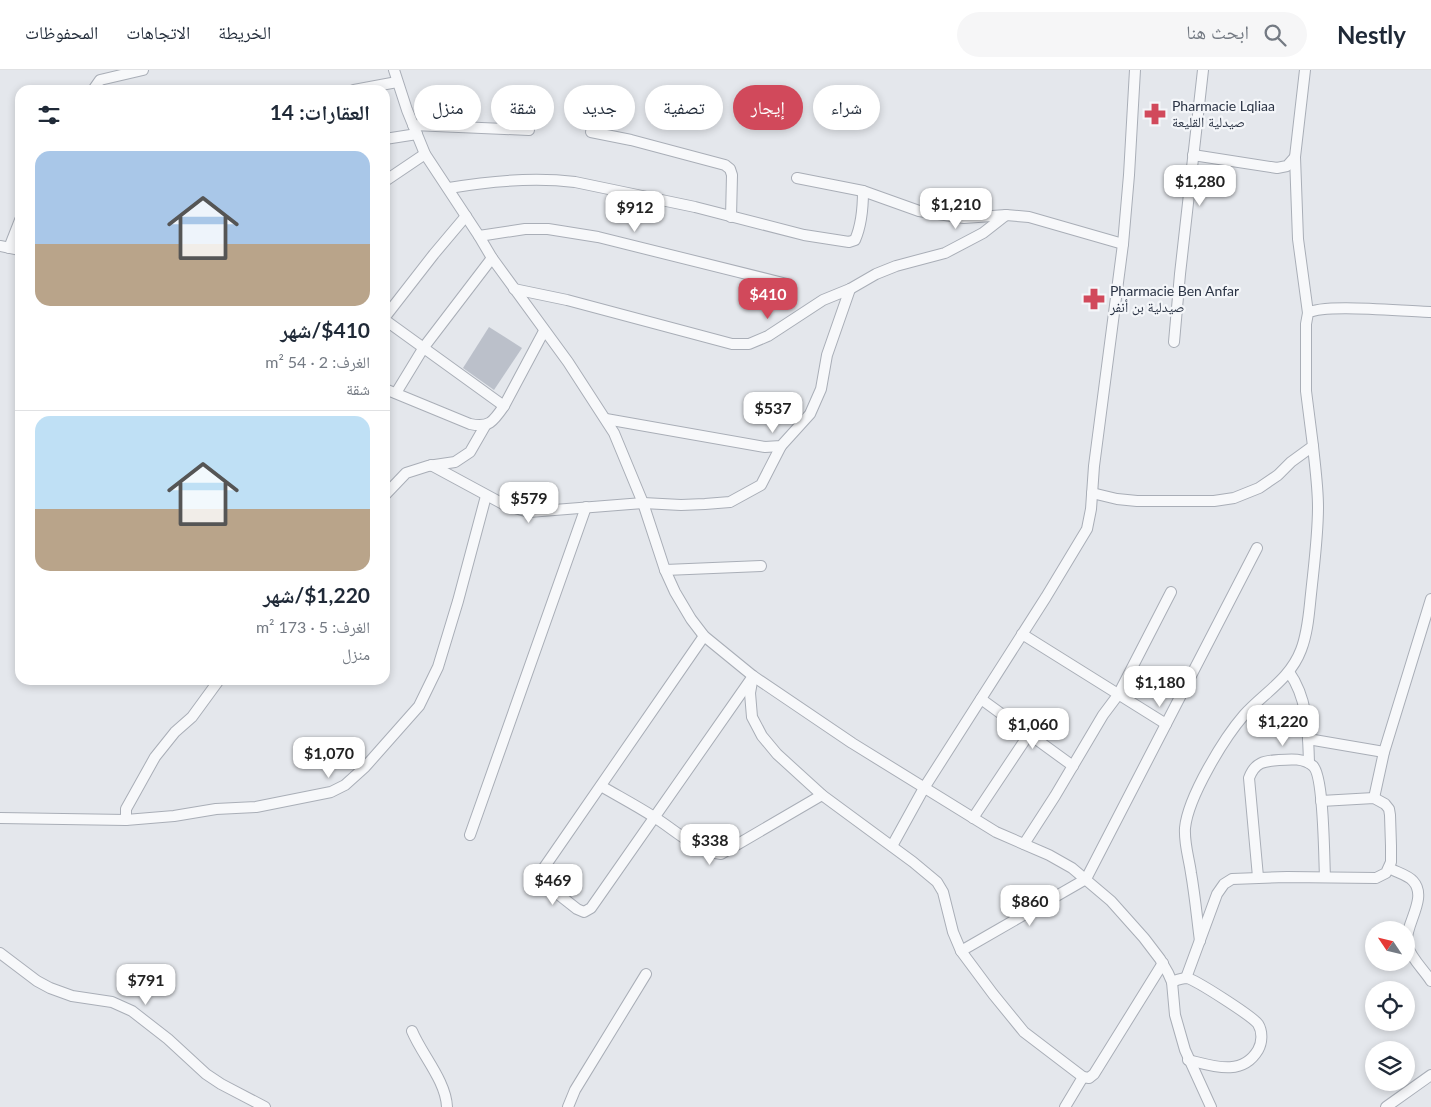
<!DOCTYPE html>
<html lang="ar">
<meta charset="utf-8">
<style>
:root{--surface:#fff;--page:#f6f6f7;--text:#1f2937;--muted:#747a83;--line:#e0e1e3;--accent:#d1495b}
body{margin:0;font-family:Lato,"Noto Naskh Arabic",sans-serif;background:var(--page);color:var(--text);direction:rtl;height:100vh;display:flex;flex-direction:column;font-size:19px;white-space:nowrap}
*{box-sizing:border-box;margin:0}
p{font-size:16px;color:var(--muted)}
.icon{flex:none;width:28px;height:28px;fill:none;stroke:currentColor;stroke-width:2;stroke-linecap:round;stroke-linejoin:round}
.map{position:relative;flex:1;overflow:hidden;direction:ltr}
.sheet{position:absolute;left:15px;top:15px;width:375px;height:600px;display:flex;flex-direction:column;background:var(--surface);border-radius:15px;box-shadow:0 2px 8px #0003;direction:rtl}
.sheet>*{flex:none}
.guide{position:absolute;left:405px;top:15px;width:475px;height:45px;direction:rtl;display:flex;gap:10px}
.needle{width:32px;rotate:305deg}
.fabs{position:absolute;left:1365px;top:851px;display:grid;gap:10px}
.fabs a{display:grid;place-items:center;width:50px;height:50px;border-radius:50%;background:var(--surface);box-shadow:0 2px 8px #0003;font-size:25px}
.price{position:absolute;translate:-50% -42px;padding:0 11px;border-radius:10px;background:#fff;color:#222;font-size:16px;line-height:32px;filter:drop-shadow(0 1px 2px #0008)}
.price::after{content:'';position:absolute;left:50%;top:30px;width:15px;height:11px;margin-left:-8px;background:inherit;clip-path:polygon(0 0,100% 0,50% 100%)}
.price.active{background:var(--accent);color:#fff}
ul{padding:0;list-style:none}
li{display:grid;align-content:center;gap:10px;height:265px;padding:0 20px}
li+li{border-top:1px solid var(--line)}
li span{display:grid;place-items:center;height:155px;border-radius:15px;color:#555}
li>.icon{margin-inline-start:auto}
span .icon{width:90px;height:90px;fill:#fffc;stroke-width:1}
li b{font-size:21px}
h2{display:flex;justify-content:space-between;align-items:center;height:60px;padding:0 20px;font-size:21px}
.chip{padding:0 18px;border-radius:22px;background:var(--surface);box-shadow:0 2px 8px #0003;font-size:18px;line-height:45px}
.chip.active{background:var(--accent);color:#fff}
header{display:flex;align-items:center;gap:30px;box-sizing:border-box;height:70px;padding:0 25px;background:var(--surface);border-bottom:1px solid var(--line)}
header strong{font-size:24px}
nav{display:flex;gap:28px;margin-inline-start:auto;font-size:18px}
.search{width:350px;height:45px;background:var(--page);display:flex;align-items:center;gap:12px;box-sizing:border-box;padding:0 18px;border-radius:28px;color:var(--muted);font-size:19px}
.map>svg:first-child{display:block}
.building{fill:#bbc0ca}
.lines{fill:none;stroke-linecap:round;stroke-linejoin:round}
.street-casing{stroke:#a9aeb7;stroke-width:12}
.street{stroke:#f7f8fa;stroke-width:10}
.labels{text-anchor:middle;stroke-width:4.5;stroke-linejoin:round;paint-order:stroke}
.poi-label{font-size:14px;fill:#2b3445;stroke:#f4f6f9;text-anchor:start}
</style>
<header>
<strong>Nestly</strong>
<div class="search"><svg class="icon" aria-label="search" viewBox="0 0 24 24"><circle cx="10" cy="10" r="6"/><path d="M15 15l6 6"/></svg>ابحث هنا</div>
<nav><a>الخريطة</a><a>الاتجاهات</a><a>المحفوظات</a></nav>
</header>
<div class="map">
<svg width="1431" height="1037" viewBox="0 0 1431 1037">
<rect width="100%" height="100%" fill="#e4e7ec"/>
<polygon class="building" points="489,257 522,278 494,320 463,298"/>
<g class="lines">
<g class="street-casing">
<g id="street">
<polyline points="394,0 407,40 425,84 479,166 492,188 568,292 614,363 643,433 665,500 675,522 691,549 704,566 753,606 852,673 996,762 1049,785 1072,798 1111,831 1144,868 1160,889 1168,903 1172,912 1175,945 1185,980 1211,1037"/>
<polyline points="1305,0 1295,87 1298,169 1308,243"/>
<polyline points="93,20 100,10 143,0"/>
<polyline points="354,20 397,12"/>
<polyline points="413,55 529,60"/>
<polyline points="591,62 631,70 725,95 730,99 732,105 731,147"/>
<polyline points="385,69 417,64"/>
<polyline points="1193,85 1277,98 1287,96 1295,87"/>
<polyline points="797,108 863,121 919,141 964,148 1006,145 1029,147 1123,174"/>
<polyline points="385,111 425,84"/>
<path d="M449 118C490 111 533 107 575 112L695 137 804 165 849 172 855 170C862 154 863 137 863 121"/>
<polyline points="479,166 525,159 548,159 598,167 787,214"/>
<polyline points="0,176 20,180"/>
<polyline points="9,178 20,150"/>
<polyline points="514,219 567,230 732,274 749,274 768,266 823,230 850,219 876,204 896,196 945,183 983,163 1006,145"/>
<polyline points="385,247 434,184 466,146"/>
<polyline points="385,250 504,336 544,261"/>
<polyline points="1174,272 1180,204 1203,0"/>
<path d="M385 319 470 354C489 358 493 352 504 336"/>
<polyline points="396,323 424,277 492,188"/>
<polyline points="606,349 765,377 781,376 810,344 821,319 827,285 850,219"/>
<polyline points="431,395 505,435 529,442 643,433 681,435 705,434 730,432 761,415 781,376"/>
<path d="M1092 423 1117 429 1137 431H1214L1234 428 1259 418 1278 405 1291 392 1313 376 1306 321V254L1308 243C1324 233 1407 242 1431 242"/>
<polyline points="385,425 406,403 428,396 455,392 470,382 485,356"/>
<polyline points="665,500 761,496"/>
<polyline points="1022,564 1166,654"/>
<polyline points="704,566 541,802 540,809 544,813 577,839 584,842 591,838 751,609"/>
<path d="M1289 602C1308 629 1308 661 1309 693"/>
<polyline points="753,606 750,623 752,647 762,666 777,684 822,725 913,792 937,812 943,822 953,862 961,881 993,924 1024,962 1083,1007 1089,1008 1094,1004 1163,893"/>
<polyline points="1029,664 1073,696"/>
<polyline points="1308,669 1384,682"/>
<path d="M601 716C618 726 637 736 654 747 675 760 696 781 721 784L822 725"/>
<polyline points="1374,728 1384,682 1431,529"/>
<polyline points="0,748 126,750 174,746 216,739 256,737 331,722 345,715 365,697 419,636 438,597 458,531 486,426"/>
<polyline points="973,748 1029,664 981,629"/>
<polyline points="126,750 126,739 155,687 175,662 192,647 219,610"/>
<polyline points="470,765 586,437"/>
<polyline points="1024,774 1055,726 1103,645 1118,625 1171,522"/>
<polyline points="892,776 924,718 1046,527 1087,459 1091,439 1094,396 1123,174 1129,105 1135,0"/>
<path d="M1389 798C1396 802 1408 805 1413 811 1429 828 1403 857 1407 875 1411 888 1424 900 1431 911"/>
<path d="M1258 807 1249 708C1255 692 1264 691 1279 690 1291 689 1304 688 1313 696 1324 706 1324 789 1325 807"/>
<path d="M1200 871C1197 848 1195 826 1191 803 1189 788 1184 774 1185 758 1188 727 1224 668 1244 645 1264 623 1290 609 1301 580 1308 562 1309 542 1311 524 1314 495 1318 466 1318 437 1318 417 1315 396 1313 376"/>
<polyline points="961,881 1086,809 1257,478"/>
<polyline points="0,883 37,911 50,918 72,926 112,932 132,941 168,969 206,1004 221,1014 265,1037"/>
<polyline points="1186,908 1217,824 1224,814 1232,809 1287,807 1376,808 1386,803 1391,792 1391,776 1390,745 1389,739 1385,734 1374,728 1321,731"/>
<path d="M1172 912C1177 910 1181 908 1187 908 1196 910 1252 946 1258 954 1263 962 1262 973 1258 980 1242 1007 1213 996 1188 990"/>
<path d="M412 961C422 985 446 1011 447 1037"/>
<polyline points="568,1037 575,1020 646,904"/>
<polyline points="1065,1037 1083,1007"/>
<polyline points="1386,1037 1431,1005"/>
</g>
</g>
<use href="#street" class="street"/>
</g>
<defs>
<g id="pharmacy-bare" transform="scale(1.725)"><path d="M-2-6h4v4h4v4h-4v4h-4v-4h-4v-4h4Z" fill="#d1495b" stroke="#f4f6f9" stroke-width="2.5" paint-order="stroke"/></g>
</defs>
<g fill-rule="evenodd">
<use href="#pharmacy-bare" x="1155" y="44"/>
<use href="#pharmacy-bare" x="1094" y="229"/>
</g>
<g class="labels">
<g class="poi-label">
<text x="1172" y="41">Pharmacie Lqliaa<tspan x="1172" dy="16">صيدلية القليعة</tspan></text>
<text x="1110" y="226">Pharmacie Ben Anfar<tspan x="1110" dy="16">صيدلية بن أنفر</tspan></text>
</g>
</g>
</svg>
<div class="fabs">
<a><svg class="needle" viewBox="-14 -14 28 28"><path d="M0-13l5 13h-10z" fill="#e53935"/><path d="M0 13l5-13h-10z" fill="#747a83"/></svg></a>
<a><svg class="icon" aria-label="locate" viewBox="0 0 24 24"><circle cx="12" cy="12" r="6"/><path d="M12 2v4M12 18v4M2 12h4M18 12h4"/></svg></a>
<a><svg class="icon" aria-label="layers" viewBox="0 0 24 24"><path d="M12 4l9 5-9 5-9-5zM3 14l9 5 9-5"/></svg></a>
</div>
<b class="price" style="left:1200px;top:137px">$1,280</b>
<b class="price" style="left:956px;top:160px">$1,210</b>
<b class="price" style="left:635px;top:163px">$912</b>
<b class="price active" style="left:768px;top:250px">$410</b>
<b class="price" style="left:773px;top:364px">$537</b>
<b class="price" style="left:529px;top:454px">$579</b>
<b class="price" style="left:1160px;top:638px">$1,180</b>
<b class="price" style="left:1283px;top:677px">$1,220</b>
<b class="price" style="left:1033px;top:680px">$1,060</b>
<b class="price" style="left:329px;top:709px">$1,070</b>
<b class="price" style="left:710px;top:796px">$338</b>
<b class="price" style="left:553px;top:836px">$469</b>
<b class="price" style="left:1030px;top:857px">$860</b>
<b class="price" style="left:146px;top:936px">$791</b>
<div class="guide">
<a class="chip">شراء</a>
<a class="chip active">إيجار</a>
<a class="chip">تصفية</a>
<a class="chip">جديد</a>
<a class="chip">شقة</a>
<a class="chip">منزل</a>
</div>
<section class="sheet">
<h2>العقارات: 14<svg class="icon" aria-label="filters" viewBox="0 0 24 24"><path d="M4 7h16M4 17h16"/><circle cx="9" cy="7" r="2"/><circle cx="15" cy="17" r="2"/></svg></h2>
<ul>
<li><span style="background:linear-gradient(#a9c7e8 60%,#b9a48a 0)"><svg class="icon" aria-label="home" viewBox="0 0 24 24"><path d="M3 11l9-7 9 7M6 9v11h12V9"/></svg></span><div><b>$410/شهر</b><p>الغرف: 2 · 54 m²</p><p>شقة</p></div></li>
<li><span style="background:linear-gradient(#bfe0f5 60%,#b9a48a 0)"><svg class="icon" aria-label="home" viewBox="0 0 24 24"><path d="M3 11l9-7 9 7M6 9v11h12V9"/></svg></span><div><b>$1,220/شهر</b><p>الغرف: 5 · 173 m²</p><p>منزل</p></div></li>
</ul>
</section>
</div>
